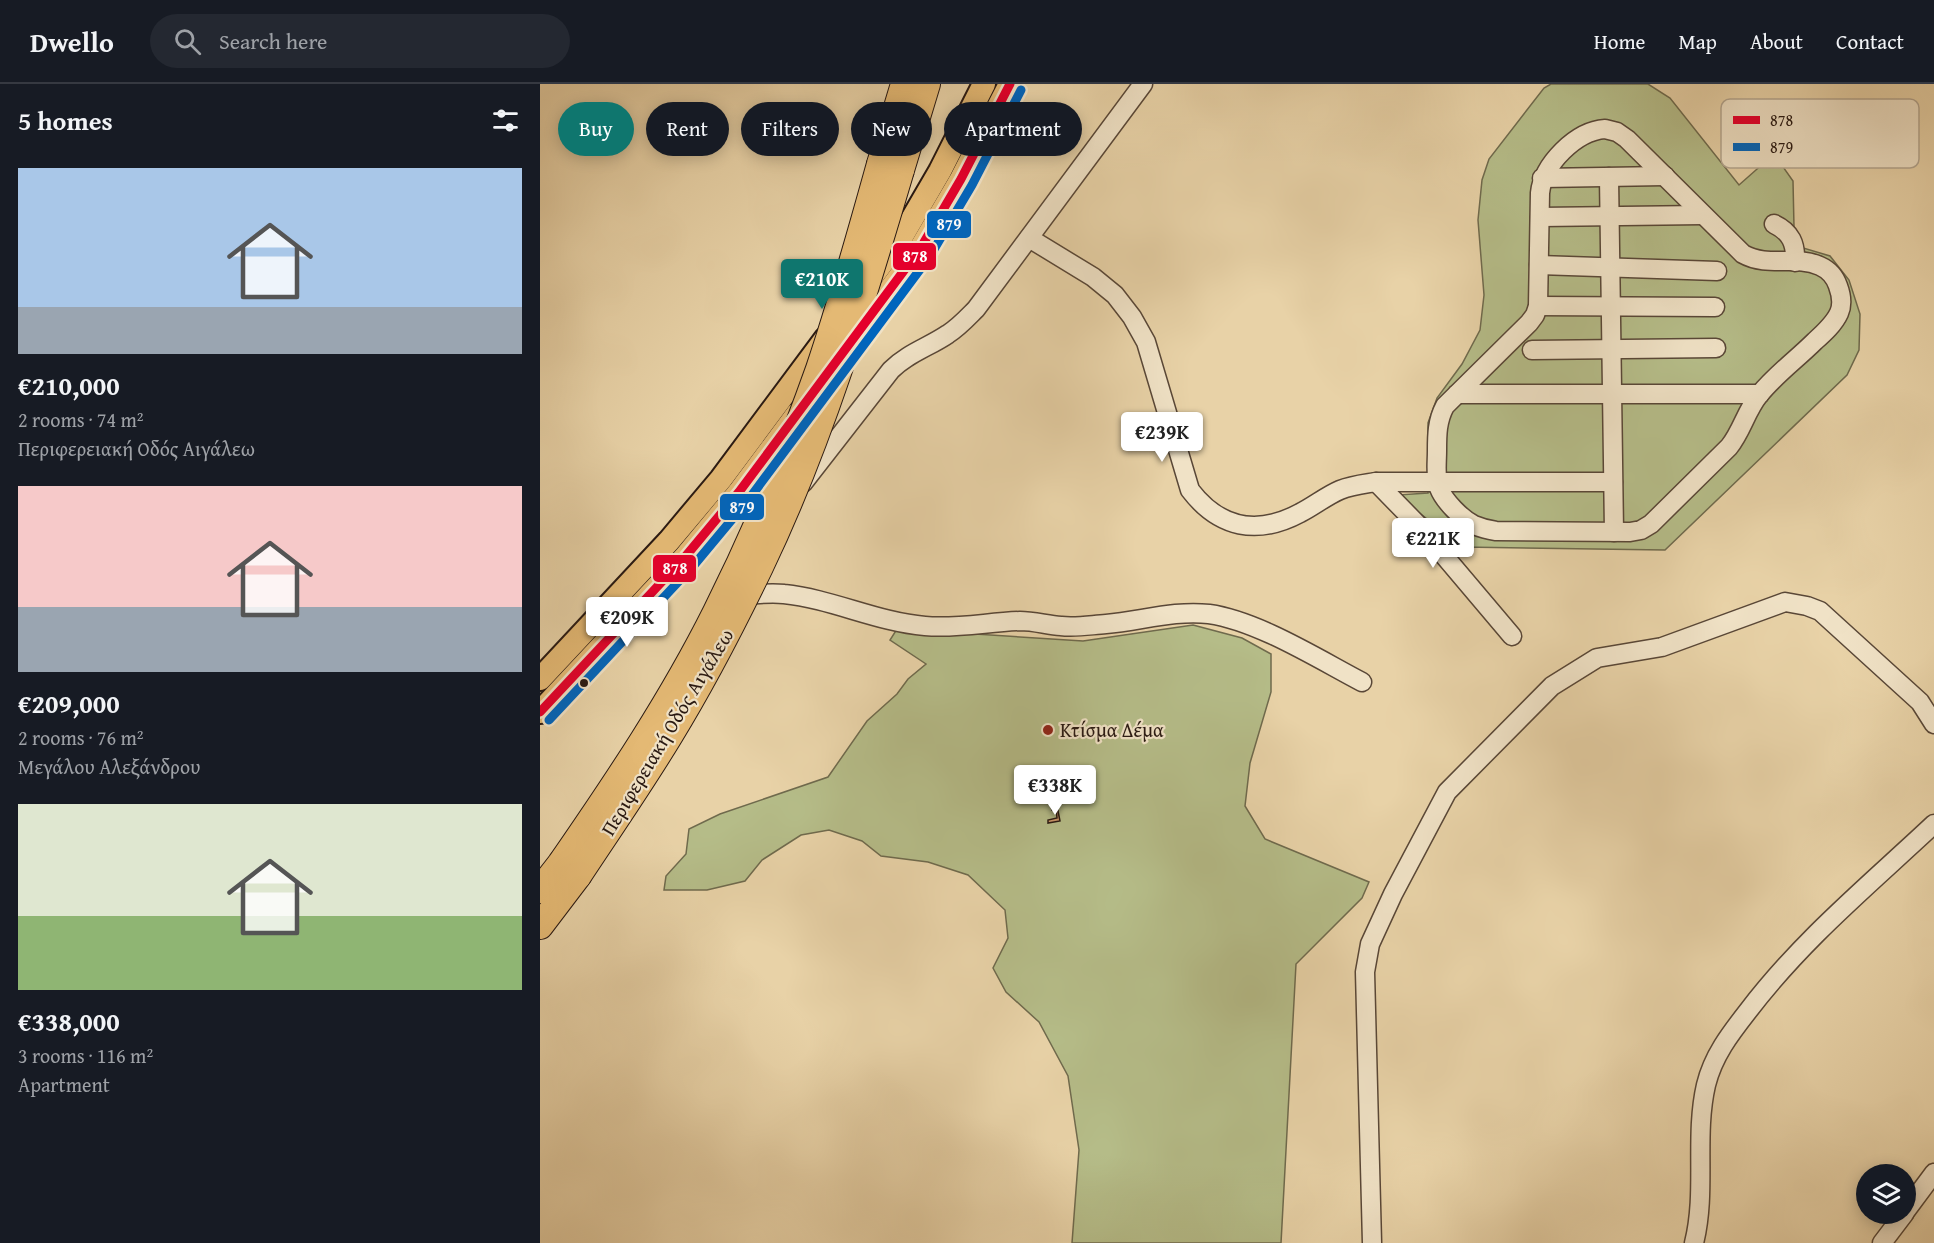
<!DOCTYPE html>
<meta charset="utf-8">
<style>
:root{--surface:#171b24;--page:#242831;--text:#f1f3f6;--muted:#9ea1a6;--line:#363941;--accent:#0f766e}
body{margin:0;font-family:"Gentium Book Plus",serif;background:var(--page);color:var(--text);height:100vh;display:flex;flex-direction:column;font-size:22px;white-space:nowrap}
*{box-sizing:border-box;margin:0}
p{font-size:20px;color:var(--muted)}
.icon{flex:none;width:33px;height:33px;fill:none;stroke:currentColor;stroke-width:2;stroke-linecap:round;stroke-linejoin:round}
.map{position:relative;flex:1;overflow:hidden}
.panel{display:flex;flex-direction:column;background:var(--surface);width:540px}
.panel>*{flex:none}
.hud{position:absolute;left:18px;top:18px;width:570px;height:54px;display:flex;gap:12px}
.controls{position:absolute;left:1316px;top:1080px;display:grid;gap:12px}
.controls a{display:grid;place-items:center;width:60px;height:60px;border-radius:50%;background:var(--surface);box-shadow:0 3px 15px #0003;font-size:30px}
.price{position:absolute;translate:-50% -51px;padding:0 14px;border-radius:6px;background:#fff;color:#222;font-size:20px;line-height:39px;filter:drop-shadow(0 2px 3px #0008)}
.price::after{content:'';position:absolute;left:50%;top:36px;width:18px;height:14px;margin-left:-9px;background:inherit;clip-path:polygon(0 0,100% 0,50% 100%)}
.price.active{background:var(--accent);color:#fff}
ul{padding:0;list-style:none}
li{display:grid;align-content:center;gap:12px;height:318px;padding:0 18px}
li span{display:grid;place-items:center;height:186px;border-radius:0px;color:#555}
li>.icon{margin-inline-start:auto}
span .icon{width:108px;height:108px;fill:#fffc;stroke-width:1}
li b{font-size:26px}
h2{display:flex;justify-content:space-between;align-items:center;height:72px;padding:0 18px;font-size:26px}
.chip{padding:0 21px;border-radius:27px;background:var(--surface);box-shadow:0 3px 15px #0003;font-size:21px;line-height:54px}
.chip.active{background:var(--accent);color:#fff}
header{display:flex;align-items:center;gap:36px;box-sizing:border-box;height:84px;padding:0 30px;background:var(--surface);border-bottom:2px solid var(--line)}
header strong{font-size:28px}
nav{display:flex;gap:33px;margin-inline-start:auto;font-size:21px}
.search{width:420px;height:54px;background:var(--page);display:flex;align-items:center;gap:15px;box-sizing:border-box;padding:0 21px;border-radius:33px;color:var(--muted);font-size:22px}
main{display:flex;flex:1;min-height:0}
.map>svg:first-child{display:block}
.green{fill:#b5bc88;stroke:#6f6a4d;stroke-width:1.5}
.building{fill:#d0986b;stroke:#291912;stroke-width:1.5}
.lines{fill:none;stroke-linecap:round;stroke-linejoin:round}
.minor-casing{stroke:#594737;stroke-width:21}
.major-casing{stroke:#291912;stroke-width:26}
.highway-casing{stroke:#291912;stroke-width:28}
.minor{stroke:#f0e2c6;stroke-width:18}
.major{stroke:#e4b974;stroke-width:22}
.highway{stroke:#e4b974;stroke-width:26}
.highway-bridge-casing{stroke:#291912;stroke-width:28;stroke-linecap:butt}
.highway-bridge{stroke:#e4b974;stroke-width:26}
.bus-1-casing{stroke:#f0e2c6;stroke-width:14}
.bus-2-casing{stroke:#f0e2c6;stroke-width:14}
.bus-1{stroke:#e4002b;stroke-width:9}
.bus-2{stroke:#0065bd;stroke-width:9}
.bus-dot{fill:#291912;stroke:#f0e2c6;stroke-width:2}
.poi-dot{fill:#8f2418;stroke:#f0e2c6;stroke-width:2}
.labels{text-anchor:middle;stroke-width:4.5;stroke-linejoin:round;paint-order:stroke}
.poi-label{font-size:20px;fill:#291912;stroke:#f0e2c6;text-anchor:start}
.street-label{font-size:20px;fill:#291912;stroke:#f0e2c6}
.key{fill:#f0e2c6;stroke:#b4a690;stroke-width:1.5}
.key-label{font-size:16px;fill:#291912}
.line-badge{stroke:#f0e2c6;stroke-width:2}
.badge-label{font-size:16px;text-anchor:middle;font-weight:bold;fill:#fff}
</style>
<header>
<strong>Dwello</strong>
<div class="search"><svg class="icon" aria-label="search" viewBox="0 0 24 24"><circle cx="10" cy="10" r="6"/><path d="M15 15l6 6"/></svg>Search here</div>
<nav><a>Home</a><a>Map</a><a>About</a><a>Contact</a></nav>
</header>
<main>
<section class="panel">
<h2>5 homes<svg class="icon" aria-label="filters" viewBox="0 0 24 24"><path d="M4 7h16M4 17h16"/><circle cx="9" cy="7" r="2"/><circle cx="15" cy="17" r="2"/></svg></h2>
<ul>
<li><span style="background:linear-gradient(#a9c7e8 75%,#9aa5b1 0)"><svg class="icon" aria-label="home" viewBox="0 0 24 24"><path d="M3 11l9-7 9 7M6 9v11h12V9"/></svg></span><div><b>€210,000</b><p>2 rooms · 74 m²</p><p>Περιφερειακή Οδός Αιγάλεω</p></div></li>
<li><span style="background:linear-gradient(#f6c9c9 65%,#9aa5b1 0)"><svg class="icon" aria-label="home" viewBox="0 0 24 24"><path d="M3 11l9-7 9 7M6 9v11h12V9"/></svg></span><div><b>€209,000</b><p>2 rooms · 76 m²</p><p>Μεγάλου Αλεξάνδρου</p></div></li>
<li><span style="background:linear-gradient(#dfe7d0 60%,#8fb573 0)"><svg class="icon" aria-label="home" viewBox="0 0 24 24"><path d="M3 11l9-7 9 7M6 9v11h12V9"/></svg></span><div><b>€338,000</b><p>3 rooms · 116 m²</p><p>Apartment</p></div></li>
</ul>
</section>
<div class="map">
<svg width="1394" height="1159" viewBox="0 0 1394 1159">
<rect width="100%" height="100%" fill="#e8d2a7"/>
<filter id="stains"><feTurbulence type="fractalNoise" baseFrequency=".00333" numOctaves="4"/><feColorMatrix values="0 0 0 0 .2 0 0 0 0 .09 0 0 0 0 .02 0 0 0 .5 -.17"/></filter>
<radialGradient id="worn" r=".72"><stop offset=".6" stop-color="#630" stop-opacity="0"/><stop offset="1" stop-color="#630" stop-opacity=".3"/></radialGradient>
<g class="green">
<polygon points="1011,0 1108,0 1130,14 1199,101 1234,70 1253,97 1254,143 1263,164 1290,172 1309,196 1320,230 1319,266 1307,291 1125,466 922,463 857,411 888,409 888,339 897,314 922,280 940,246 944,211 938,136 942,96 949,75 1004,4"/>
<polygon points="653,541 702,554 731,570 731,608 710,679 705,722 725,755 829,798 822,814 756,880 741,1159 532,1159 539,1066 528,992 499,938 466,908 453,884 468,854 465,826 428,791 388,778 341,772 322,757 289,746 261,751 222,776 205,797 167,806 124,806 126,792 146,770 149,745 180,730 288,693 327,637 357,610 368,595 386,580 350,556 357,545 543,557"/>
</g>
<polygon class="building" points="517,722 520,737 508,739 508,736 517,734 516,725 512,726 511,723"/>
<g class="lines">
<g class="minor-casing">
<g id="minor">
<path d="M1065 45 1077 48 1087 55 1203 170C1228 184 1255 171 1280 182 1289 186 1295 193 1298 202 1301 210 1303 220 1299 229 1294 240 1284 249 1275 257 1257 275 1235 291 1219 311 1206 327 1202 347 1189 363L1111 440 1101 446 1090 448 956 447C949 446 941 444 934 441 922 435 904 417 899 404 895 393 897 379 897 367 897 351 897 337 905 322L989 239 995 231 998 222 1000 109C1003 80 1036 47 1065 45Z"/>
<polyline points="1069,93 1074,448"/>
<polyline points="1002,94 1125,92"/>
<polyline points="1000,133 1163,131"/>
<path d="M1234 140C1251 148 1256 160 1255 178"/>
<path d="M489 154 553 193 575 211 592 233 606 258 650 406C679 444 717 452 760 429 774 422 786 412 800 406 812 401 824 400 836 398H1073"/>
<polyline points="999,181 1177,187"/>
<polyline points="998,222 1175,223"/>
<polyline points="992,266 1176,264"/>
<polyline points="917,310 1220,310"/>
<polyline points="836,398 879,442 972,552"/>
<path d="M263 399 351 286C368 269 389 263 408 250 419 243 427 234 436 225L603 0"/>
<path d="M198 511C213 511 229 508 244 510 292 515 337 538 385 542 417 545 448 538 480 537 494 537 507 541 521 542 535 544 551 541 566 540 601 537 634 526 669 530 718 537 778 575 822 598"/>
<polyline points="1365,1128 1394,1089"/>
<polyline points="832,1159 825,888 830,860 853,810 907,708 1012,602 1057,574 1122,563 1245,518 1267,522 1280,527 1380,618 1394,640"/>
<path d="M1154 1159C1167 1107 1154 1053 1166 1001 1173 972 1190 950 1208 927 1263 855 1329 801 1394 740"/>
<polyline points="1342,1159 1364,1130"/>
</g>
</g>
<g class="major-casing">
<g id="major">
<polyline points="331,194 361,154 400,87 444,0"/>
<polyline points="311,258 380,165 421,95 470,0"/>
<polyline points="0,595 129,457 181,395 286,254"/>
<polyline points="0,628 145,473 199,408 257,330"/>
</g>
</g>
<g class="highway-casing">
<g id="highway">
<polyline points="340,80 364,0"/>
<polyline points="361,86 387,0"/>
<polyline points="0,806 21,779"/>
<polyline points="0,842 38,792"/>
</g>
</g>
<use href="#minor" class="minor"/>
<use href="#major" class="major"/>
<use href="#highway" class="highway"/>
<g class="highway-bridge-casing">
<g id="highway-bridge">
<path d="M21 779C77 698 132 616 176 528 215 450 250 367 279 285 302 217 321 148 340 80"/>
<path d="M38 792C69 745 101 699 130 651 163 597 192 541 220 483 281 356 321 221 361 86"/>
</g>
</g>
<use href="#highway-bridge" class="highway-bridge"/>
<g class="bus-1-casing">
<polyline id="bus-1" points="0,628 145,473 199,408 380,165 421,95 470,0"/>
</g>
<g class="bus-2-casing">
<polyline id="bus-2" points="9,636 154,481 209,415 390,172 432,101 481,6"/>
</g>
<use href="#bus-1" class="bus-1"/>
<use href="#bus-2" class="bus-2"/>
</g>
<circle class="bus-dot" cx="44" cy="599" r="5"/>
<circle class="poi-dot" cx="508" cy="646" r="6"/>
<g class="labels">
<g class="poi-label">
<text x="520" y="653">Κτίσμα Δέμα</text>
</g>
<g class="street-label">
<text transform="translate(127 648) rotate(-59)" y="7">Περιφερειακή Οδός Αιγάλεω</text>
</g>
</g>
<rect x="1181" y="15" width="198" height="69" rx="9" class="key"/>
<rect x="1193" y="32" width="27" height="8" fill="#e4002b"/>
<rect x="1193" y="59" width="27" height="8" fill="#0065bd"/>
<g class="key-label">
<text x="1230" y="42">878</text>
<text x="1230" y="69">879</text>
</g>
<g class="line-badge">
<rect x="386" y="126" width="46" height="29" rx="6" fill="#0065bd"/>
<rect x="352" y="158" width="45" height="29" rx="6" fill="#e4002b"/>
<rect x="179" y="409" width="46" height="28" rx="6" fill="#0065bd"/>
<rect x="112" y="470" width="45" height="29" rx="6" fill="#e4002b"/>
</g>
<g class="badge-label">
<text x="409" y="146">879</text>
<text x="375" y="178">878</text>
<text x="202" y="429">879</text>
<text x="135" y="490">878</text>
</g>
<rect width="100%" height="100%" filter="url(#stains)"/>
<rect width="100%" height="100%" fill="url(#worn)"/>
</svg>
<div class="controls">
<a><svg class="icon" aria-label="layers" viewBox="0 0 24 24"><path d="M12 4l9 5-9 5-9-5zM3 14l9 5 9-5"/></svg></a>
</div>
<b class="price active" style="left:282px;top:226px">€210K</b>
<b class="price" style="left:622px;top:379px">€239K</b>
<b class="price" style="left:893px;top:485px">€221K</b>
<b class="price" style="left:87px;top:564px">€209K</b>
<b class="price" style="left:515px;top:732px">€338K</b>
<div class="hud">
<a class="chip active">Buy</a>
<a class="chip">Rent</a>
<a class="chip">Filters</a>
<a class="chip">New</a>
<a class="chip">Apartment</a>
</div>
</div>
</main>
